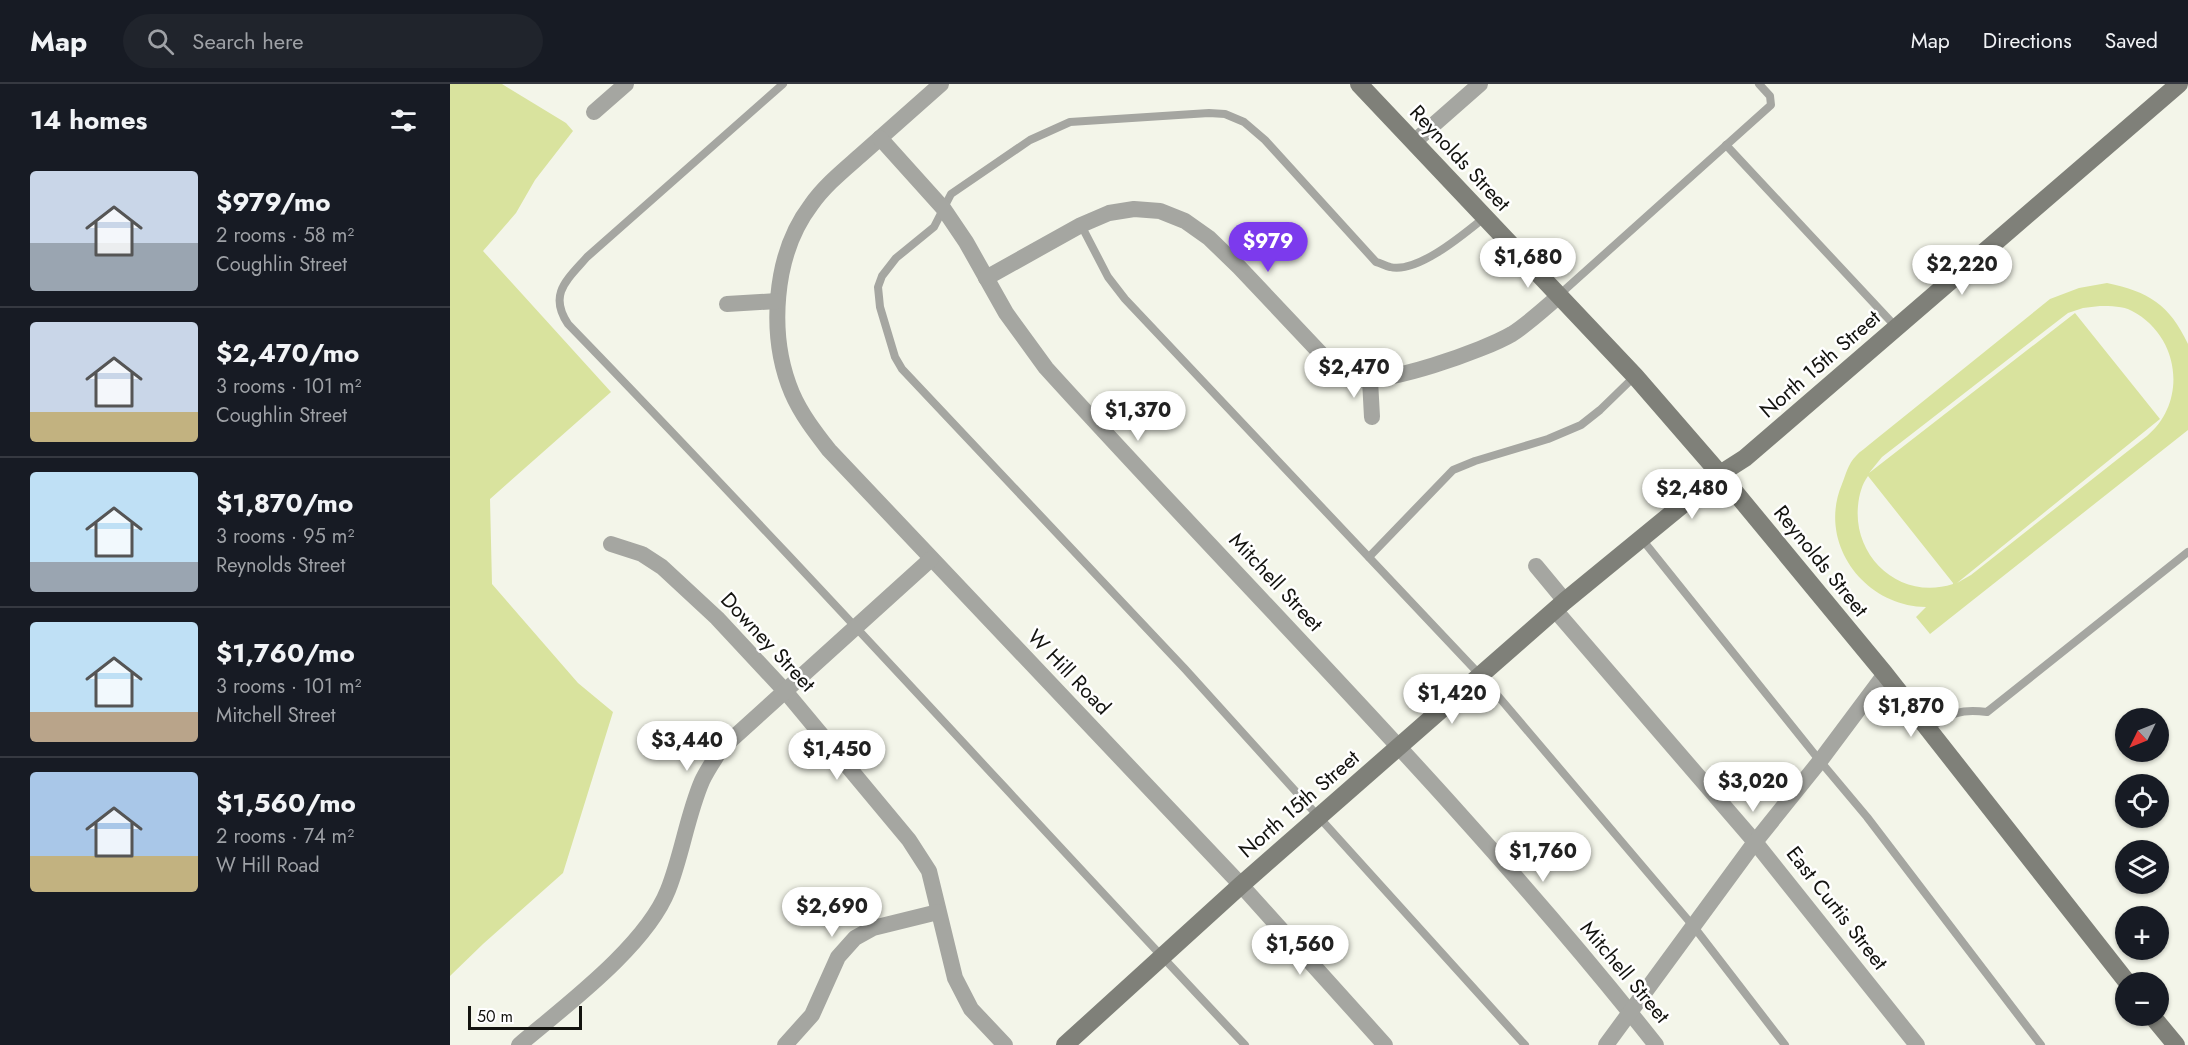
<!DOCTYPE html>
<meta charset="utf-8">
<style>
:root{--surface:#171b24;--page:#20242c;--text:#f1f3f6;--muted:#9ea1a6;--line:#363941;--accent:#7c3aed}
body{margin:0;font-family:Jost,sans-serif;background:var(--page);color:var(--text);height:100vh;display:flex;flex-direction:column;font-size:22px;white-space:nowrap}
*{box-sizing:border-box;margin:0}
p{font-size:20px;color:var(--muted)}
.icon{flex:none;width:33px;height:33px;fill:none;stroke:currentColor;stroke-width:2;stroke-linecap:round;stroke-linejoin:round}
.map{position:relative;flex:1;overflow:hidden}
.sheet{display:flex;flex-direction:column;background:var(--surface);width:450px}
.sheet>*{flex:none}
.needle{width:39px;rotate:227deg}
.controls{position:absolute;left:1665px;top:624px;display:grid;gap:12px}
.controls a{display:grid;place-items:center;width:54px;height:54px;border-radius:50%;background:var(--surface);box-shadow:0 2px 4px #0004;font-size:30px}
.scale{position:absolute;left:18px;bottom:15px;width:114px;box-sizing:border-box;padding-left:6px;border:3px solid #13130f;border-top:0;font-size:16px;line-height:21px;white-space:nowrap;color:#13130f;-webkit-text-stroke:4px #fff;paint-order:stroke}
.price{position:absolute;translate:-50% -51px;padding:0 14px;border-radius:21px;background:#fff;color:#222;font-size:20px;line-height:39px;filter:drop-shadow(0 2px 3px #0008)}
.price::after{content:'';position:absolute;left:50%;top:36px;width:18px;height:14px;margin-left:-9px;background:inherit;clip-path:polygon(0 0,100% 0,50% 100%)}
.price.selected{background:var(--accent);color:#fff}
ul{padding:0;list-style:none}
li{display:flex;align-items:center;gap:18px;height:150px;padding:0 30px}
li+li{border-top:2px solid var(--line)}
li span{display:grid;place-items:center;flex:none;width:168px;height:120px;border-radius:6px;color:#555}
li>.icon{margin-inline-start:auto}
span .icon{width:72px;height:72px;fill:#fffc;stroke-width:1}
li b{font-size:26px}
h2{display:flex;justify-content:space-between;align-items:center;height:72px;padding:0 30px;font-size:26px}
header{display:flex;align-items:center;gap:36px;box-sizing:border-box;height:84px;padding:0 30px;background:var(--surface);border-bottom:2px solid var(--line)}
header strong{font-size:28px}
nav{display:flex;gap:33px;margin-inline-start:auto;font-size:21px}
.search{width:420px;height:54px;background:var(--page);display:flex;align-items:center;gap:15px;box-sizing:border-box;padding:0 21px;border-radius:33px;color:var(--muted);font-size:22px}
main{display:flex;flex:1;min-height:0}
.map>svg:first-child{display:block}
.green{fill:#d9e39e;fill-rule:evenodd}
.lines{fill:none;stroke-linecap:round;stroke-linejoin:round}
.lane{stroke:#a5a6a1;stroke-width:8}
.street{stroke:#a5a6a1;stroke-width:16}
.secondary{stroke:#7f8079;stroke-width:18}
.labels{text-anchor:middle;stroke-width:5;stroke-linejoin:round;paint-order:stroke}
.street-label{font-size:21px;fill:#13130f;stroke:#fff}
</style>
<header>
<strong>Map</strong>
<div class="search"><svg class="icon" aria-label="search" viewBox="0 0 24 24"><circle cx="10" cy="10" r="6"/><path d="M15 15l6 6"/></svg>Search here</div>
<nav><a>Map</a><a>Directions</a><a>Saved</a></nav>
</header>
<main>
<section class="sheet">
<h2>14 homes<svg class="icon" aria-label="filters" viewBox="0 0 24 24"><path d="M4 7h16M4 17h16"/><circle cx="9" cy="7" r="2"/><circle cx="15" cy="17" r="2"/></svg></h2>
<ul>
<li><span style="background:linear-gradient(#c9d6e8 60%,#9aa5b1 0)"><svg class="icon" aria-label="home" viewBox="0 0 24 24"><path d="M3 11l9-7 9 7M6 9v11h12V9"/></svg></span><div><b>$979/mo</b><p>2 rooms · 58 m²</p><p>Coughlin Street</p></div></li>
<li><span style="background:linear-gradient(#c9d6e8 75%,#c2b280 0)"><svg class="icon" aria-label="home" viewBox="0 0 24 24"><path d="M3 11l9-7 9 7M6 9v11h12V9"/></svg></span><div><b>$2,470/mo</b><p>3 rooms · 101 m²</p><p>Coughlin Street</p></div></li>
<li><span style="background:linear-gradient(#bfe0f5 75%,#9aa5b1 0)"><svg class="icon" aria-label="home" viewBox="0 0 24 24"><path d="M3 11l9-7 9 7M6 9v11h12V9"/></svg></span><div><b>$1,870/mo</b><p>3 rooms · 95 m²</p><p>Reynolds Street</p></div></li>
<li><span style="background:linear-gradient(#bfe0f5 75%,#b9a48a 0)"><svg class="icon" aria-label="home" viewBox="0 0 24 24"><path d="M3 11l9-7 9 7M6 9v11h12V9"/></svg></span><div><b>$1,760/mo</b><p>3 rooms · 101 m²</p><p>Mitchell Street</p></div></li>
<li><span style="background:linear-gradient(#a9c7e8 70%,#c2b280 0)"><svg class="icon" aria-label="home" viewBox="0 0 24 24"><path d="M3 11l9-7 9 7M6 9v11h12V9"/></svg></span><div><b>$1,560/mo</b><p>2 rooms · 74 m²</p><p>W Hill Road</p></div></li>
</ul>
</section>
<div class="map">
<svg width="1738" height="961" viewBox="0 0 1738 961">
<rect width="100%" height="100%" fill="#f3f5e9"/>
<g class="green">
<polygon points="0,0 52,0 116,39 123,47 85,96 66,129 33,167 161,308 40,415 42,500 128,599 163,628 113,789 33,860 0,892"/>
<path d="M1657 199C1699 208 1719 220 1738 260V346L1480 550 1466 533 1476 523C1414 522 1367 459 1392 400 1396 390 1398 380 1406 372 1410 367 1416 364 1420 360L1600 215 1629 204ZM1650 222C1661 222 1673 222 1682 227 1730 252 1738 318 1697 352L1521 491 1507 499 1710 335 1625 229 1419 389 1432 373 1618 229 1633 224ZM1418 392 1503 499V500C1451 517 1403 474 1408 422 1409 411 1412 400 1418 392Z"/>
</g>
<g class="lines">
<g class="lane">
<path d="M333 0 137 173C117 196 98 210 118 240 348 477 569 721 795 961"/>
<polyline points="1276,61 1447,244"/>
<path d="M1035 133C1014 150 967 190 940 183 935 182 931 179 926 178L815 56 794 38 775 30 759 29 620 38 580 56 501 110 484 143 446 174 432 192 428 203 430 223 445 273 452 285 735 585 1075 961"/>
<polyline points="631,141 658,193 675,215 1031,592 1244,843 1335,961"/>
<polyline points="1109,211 1321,21 1320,12 1309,0"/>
<polyline points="1191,454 1370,677 1417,733 1591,961"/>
<polyline points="919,473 1003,386 1025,377 1098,355 1131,341 1150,326 1185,292"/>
<path d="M1478 645C1501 630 1509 624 1537 628L1738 468"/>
</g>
<g class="street">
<path d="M491 0C465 23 439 46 412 70 394 86 375 101 361 121 323 171 318 252 342 309 351 330 365 348 379 366L791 801 935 961"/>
<polyline points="144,28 176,0"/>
<path d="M430 54 493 124 516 158 556 229 596 284C800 509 1017 722 1206 961"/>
<polyline points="964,58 1030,0"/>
<path d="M536 194 631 141 659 129 684 125 710 127 735 137 759 154 789 183 873 272C882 280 892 290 903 294 932 303 1035 266 1062 250 1079 239 1094 225 1109 212"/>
<polyline points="277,220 327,217"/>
<polyline points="920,296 922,333"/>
<polyline points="161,460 192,470 212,483 267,534 335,607 459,756 479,787 505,894 521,925 555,961"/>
<polyline points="1086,482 1115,517"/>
<polyline points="1105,526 1305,758 1467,961"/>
<path d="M69 961C115 922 196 862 218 806 232 771 237 732 252 697 257 686 265 675 271 665L481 475"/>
<polyline points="335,961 362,931 388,873 405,854 423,844 488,828"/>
<polyline points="1156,961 1305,758 1370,677 1435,590"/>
</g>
<g class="secondary">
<polyline points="909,0 1185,292 1270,390 1435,590 1677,898"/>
<polyline points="1702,932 1726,961"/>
<polyline points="615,961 791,801 1115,517 1270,390 1295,374 1729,0"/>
</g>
</g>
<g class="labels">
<g class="street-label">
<text transform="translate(1010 74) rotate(47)" y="7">Reynolds Street</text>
<text transform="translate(1370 280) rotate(-41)" y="7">North 15th Street</text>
<text transform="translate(1371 477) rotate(51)" y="7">Reynolds Street</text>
<text transform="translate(826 498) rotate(47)" y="7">Mitchell Street</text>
<text transform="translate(318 558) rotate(47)" y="7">Downey Street</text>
<text transform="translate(619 588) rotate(46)" y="7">W Hill Road</text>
<text transform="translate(849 720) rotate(-41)" y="7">North 15th Street</text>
<text transform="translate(1387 824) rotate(52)" y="7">East Curtis Street</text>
<text transform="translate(1175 888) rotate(50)" y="7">Mitchell Street</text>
</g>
</g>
</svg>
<div class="controls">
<a><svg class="needle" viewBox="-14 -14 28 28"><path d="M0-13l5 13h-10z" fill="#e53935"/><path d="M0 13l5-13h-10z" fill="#9ea1a6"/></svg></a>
<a><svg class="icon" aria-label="locate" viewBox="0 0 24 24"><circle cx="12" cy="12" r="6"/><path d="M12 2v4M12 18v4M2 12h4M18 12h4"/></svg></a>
<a><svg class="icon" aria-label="layers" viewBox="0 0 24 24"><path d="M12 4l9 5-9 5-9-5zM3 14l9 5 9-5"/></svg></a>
<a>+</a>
<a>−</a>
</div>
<div class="scale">50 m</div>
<b class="price selected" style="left:818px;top:189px">$979</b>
<b class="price" style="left:1078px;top:205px">$1,680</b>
<b class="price" style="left:1512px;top:212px">$2,220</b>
<b class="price" style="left:904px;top:315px">$2,470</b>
<b class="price" style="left:688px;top:358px">$1,370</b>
<b class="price" style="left:1242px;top:436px">$2,480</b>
<b class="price" style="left:1002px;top:641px">$1,420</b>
<b class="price" style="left:1461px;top:654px">$1,870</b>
<b class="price" style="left:237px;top:688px">$3,440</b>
<b class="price" style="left:387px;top:697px">$1,450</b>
<b class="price" style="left:1303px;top:729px">$3,020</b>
<b class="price" style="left:1093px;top:799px">$1,760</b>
<b class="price" style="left:382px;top:854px">$2,690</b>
<b class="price" style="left:850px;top:892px">$1,560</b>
</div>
</main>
